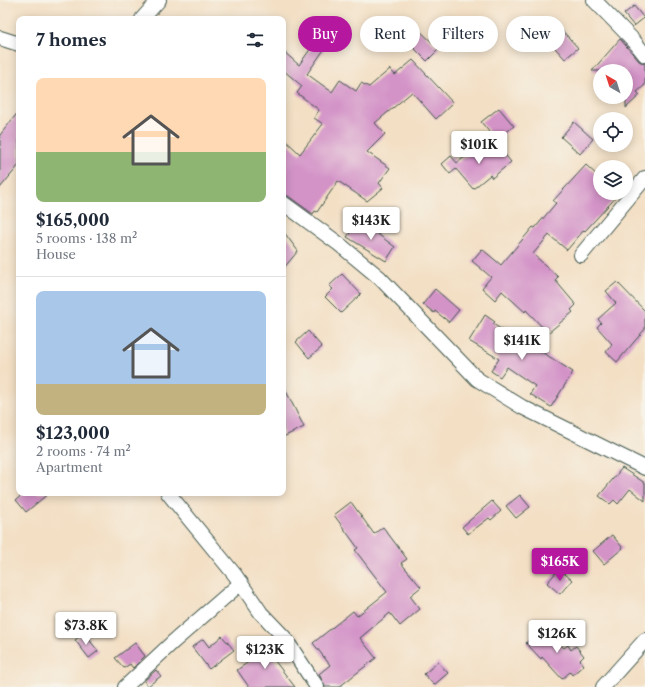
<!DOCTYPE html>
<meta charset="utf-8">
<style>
:root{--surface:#fff;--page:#f2f2f3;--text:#1f2937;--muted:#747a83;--line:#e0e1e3;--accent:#b5179e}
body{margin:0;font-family:"Libre Caslon Text",serif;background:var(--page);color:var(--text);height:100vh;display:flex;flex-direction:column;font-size:15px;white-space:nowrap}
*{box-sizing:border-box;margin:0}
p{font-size:13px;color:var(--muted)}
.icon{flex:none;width:22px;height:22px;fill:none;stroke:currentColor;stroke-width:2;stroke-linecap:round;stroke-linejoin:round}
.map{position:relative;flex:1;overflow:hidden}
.drawer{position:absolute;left:16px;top:16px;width:270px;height:480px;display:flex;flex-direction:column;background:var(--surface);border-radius:8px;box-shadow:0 2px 10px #0003}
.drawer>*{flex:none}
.top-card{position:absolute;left:298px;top:16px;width:287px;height:36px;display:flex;gap:8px}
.needle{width:26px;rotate:321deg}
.buttons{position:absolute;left:593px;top:64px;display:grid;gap:8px}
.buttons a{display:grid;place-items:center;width:40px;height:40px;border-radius:50%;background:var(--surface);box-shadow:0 2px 10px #0003;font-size:20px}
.price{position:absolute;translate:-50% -34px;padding:0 9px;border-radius:4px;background:#fff;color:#222;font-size:13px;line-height:26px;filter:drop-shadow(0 1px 2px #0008)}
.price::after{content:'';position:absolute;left:50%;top:24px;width:12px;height:9px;margin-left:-6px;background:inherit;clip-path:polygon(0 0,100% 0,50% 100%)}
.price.on{background:var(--accent);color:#fff}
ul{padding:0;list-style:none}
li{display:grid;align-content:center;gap:8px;height:212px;padding:0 20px}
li+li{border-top:1px solid var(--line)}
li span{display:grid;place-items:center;height:124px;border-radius:8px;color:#555}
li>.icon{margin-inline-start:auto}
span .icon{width:72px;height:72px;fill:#fffc;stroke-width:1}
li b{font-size:17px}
h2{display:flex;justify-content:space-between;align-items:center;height:48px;padding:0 20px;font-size:17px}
.tag{padding:0 14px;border-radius:18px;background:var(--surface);box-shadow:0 2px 10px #0003;font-size:14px;line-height:36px}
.tag.on{background:var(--accent);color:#fff}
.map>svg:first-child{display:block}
.building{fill:#d393c7}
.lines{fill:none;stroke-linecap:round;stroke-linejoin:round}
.minor-casing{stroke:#3f554a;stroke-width:16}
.minor{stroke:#fff;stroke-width:14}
</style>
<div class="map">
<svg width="645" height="687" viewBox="0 0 645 687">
<rect width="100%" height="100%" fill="#f7f3e8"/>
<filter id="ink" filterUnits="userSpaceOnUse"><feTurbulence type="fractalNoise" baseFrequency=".025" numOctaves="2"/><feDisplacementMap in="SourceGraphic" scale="8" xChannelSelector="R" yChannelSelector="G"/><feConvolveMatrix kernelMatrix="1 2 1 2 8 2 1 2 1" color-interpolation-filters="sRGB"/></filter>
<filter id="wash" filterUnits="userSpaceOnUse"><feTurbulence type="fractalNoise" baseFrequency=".012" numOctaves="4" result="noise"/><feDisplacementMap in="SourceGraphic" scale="16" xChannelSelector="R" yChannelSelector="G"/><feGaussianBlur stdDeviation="0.9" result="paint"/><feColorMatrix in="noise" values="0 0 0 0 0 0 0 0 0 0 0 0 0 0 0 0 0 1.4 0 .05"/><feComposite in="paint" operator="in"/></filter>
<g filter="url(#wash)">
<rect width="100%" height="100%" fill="#f3dfc4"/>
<g id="blocks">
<g class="building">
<polygon points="634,6 644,18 634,26 624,14"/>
<polygon points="328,24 337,31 307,74 332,92 340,80 356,91 361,83 369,87 390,69 395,75 413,60 453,103 436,119 412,92 375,123 385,134 367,152 390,168 379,183 383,188 367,201 338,181 317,212 315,211 313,214 288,196 283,195 283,138 300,154 323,124 314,118 319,110 297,93 302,86 283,70 283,51 299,65"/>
<polygon points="417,28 439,49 427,61 406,40"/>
<polygon points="560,28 578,48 565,59 547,39"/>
<polygon points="620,39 639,61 645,64 645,85 637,92 640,95 626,108 626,71 592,71"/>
<polygon points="499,108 514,126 496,140 481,122"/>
<polygon points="19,111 19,165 0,188 0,135"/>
<polygon points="574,122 593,139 580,154 561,137"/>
<polygon points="494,141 511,162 492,178 490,175 473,189 456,169 450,174 442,164 451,156 457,163 471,152 475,157"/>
<polygon points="586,165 600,178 600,193 620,193 585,231 584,230 567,250 549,235 533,254 558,277 555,280 576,305 571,310 573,312 548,333 526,310 525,312 502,291 495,300 482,288 491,277 472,261 482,249 501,265 533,227 535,228 556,203 553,201"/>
<polygon points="359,220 395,247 386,261 347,237"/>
<polygon points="283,231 298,251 283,269"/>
<polygon points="342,274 361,294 341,313 325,297 333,289 329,286"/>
<polygon points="617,282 645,311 645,329 617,362 606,352 612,344 597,327 601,323 598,319 616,303 606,291"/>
<polygon points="435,289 459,310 449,322 435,311 434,313 423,304"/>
<polygon points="485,315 495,322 493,324 513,337 514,334 573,372 551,407 530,394 535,386 507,367 500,377 491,371 499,359 469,341"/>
<polygon points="308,331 322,347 309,358 296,342"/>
<polygon points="283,385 304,427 283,437"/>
<polygon points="622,468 645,483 645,501 630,489 618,504 614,500 610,504 599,496"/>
<polygon points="24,493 49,493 26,512 16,500"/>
<polygon points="520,495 530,507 516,518 506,506"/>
<polygon points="492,501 501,511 491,520 489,518 468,534 462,527"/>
<polygon points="351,502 374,534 383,527 407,559 401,563 421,587 410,596 420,609 400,626 390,613 360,638 376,658 339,687 325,687 319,674 330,665 313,643 353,611 357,616 387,592 355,550 358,548 334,515"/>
<polygon points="612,535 623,548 604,564 593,551"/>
<polygon points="559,569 572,580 560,594 547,583"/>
<polygon points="545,629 564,648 568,645 571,650 576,646 584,656 580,660 584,665 572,675 570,672 562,679 542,657 541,659 526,643 535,634 538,637"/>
<polygon points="84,633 98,651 89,658 75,640"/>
<polygon points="222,636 234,650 209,669 192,647 203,639 209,647"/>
<polygon points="276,641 283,651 271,656 295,687 249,687 237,670 263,652 262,647"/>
<polygon points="135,643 145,656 133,668 130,664 124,668 115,658"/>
<polygon points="438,662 448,673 434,685 424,674"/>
<polygon points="156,670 161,676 148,686 144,681"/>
</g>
</g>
</g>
<g filter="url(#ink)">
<use href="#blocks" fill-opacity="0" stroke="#3f554a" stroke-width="1"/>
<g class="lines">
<g class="minor-casing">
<g id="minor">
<polyline points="594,0 634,41 645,55"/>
<polyline points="142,19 159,0"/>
<polyline points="0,38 19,44"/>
<polyline points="283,203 339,244 380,278 477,379 522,407 645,468"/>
<polyline points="581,255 645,178"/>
<polyline points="168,493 235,575 261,613 284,637 317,687"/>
<polyline points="125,687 173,642 241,583"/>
<polyline points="603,687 645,640"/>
</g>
</g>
<use href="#minor" class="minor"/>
</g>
</g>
</svg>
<div class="buttons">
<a><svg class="needle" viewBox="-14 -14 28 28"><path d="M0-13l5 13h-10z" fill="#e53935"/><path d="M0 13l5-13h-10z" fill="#747a83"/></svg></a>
<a><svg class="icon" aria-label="locate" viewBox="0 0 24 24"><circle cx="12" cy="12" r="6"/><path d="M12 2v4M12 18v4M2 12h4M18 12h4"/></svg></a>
<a><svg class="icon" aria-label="layers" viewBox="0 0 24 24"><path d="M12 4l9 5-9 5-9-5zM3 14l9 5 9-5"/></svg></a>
</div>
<b class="price" style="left:479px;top:165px">$101K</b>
<b class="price" style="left:371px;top:241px">$143K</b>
<b class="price" style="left:522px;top:361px">$141K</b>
<b class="price on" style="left:560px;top:582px">$165K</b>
<b class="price" style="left:86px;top:646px">$73.8K</b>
<b class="price" style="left:557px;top:654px">$126K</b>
<b class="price" style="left:265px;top:670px">$123K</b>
<div class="top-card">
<a class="tag on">Buy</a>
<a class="tag">Rent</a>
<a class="tag">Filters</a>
<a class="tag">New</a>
</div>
<section class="drawer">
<h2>7 homes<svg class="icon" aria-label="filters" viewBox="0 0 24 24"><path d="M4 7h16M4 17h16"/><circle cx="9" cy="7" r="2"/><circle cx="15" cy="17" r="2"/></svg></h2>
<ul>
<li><span style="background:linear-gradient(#ffd9b3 60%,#8fb573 0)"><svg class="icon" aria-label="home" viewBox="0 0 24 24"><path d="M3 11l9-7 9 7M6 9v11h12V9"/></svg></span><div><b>$165,000</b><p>5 rooms · 138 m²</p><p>House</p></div></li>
<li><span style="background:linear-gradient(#a9c7e8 75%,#c2b280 0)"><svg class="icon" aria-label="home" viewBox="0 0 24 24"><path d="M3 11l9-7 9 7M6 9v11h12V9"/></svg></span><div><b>$123,000</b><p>2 rooms · 74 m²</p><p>Apartment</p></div></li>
</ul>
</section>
</div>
